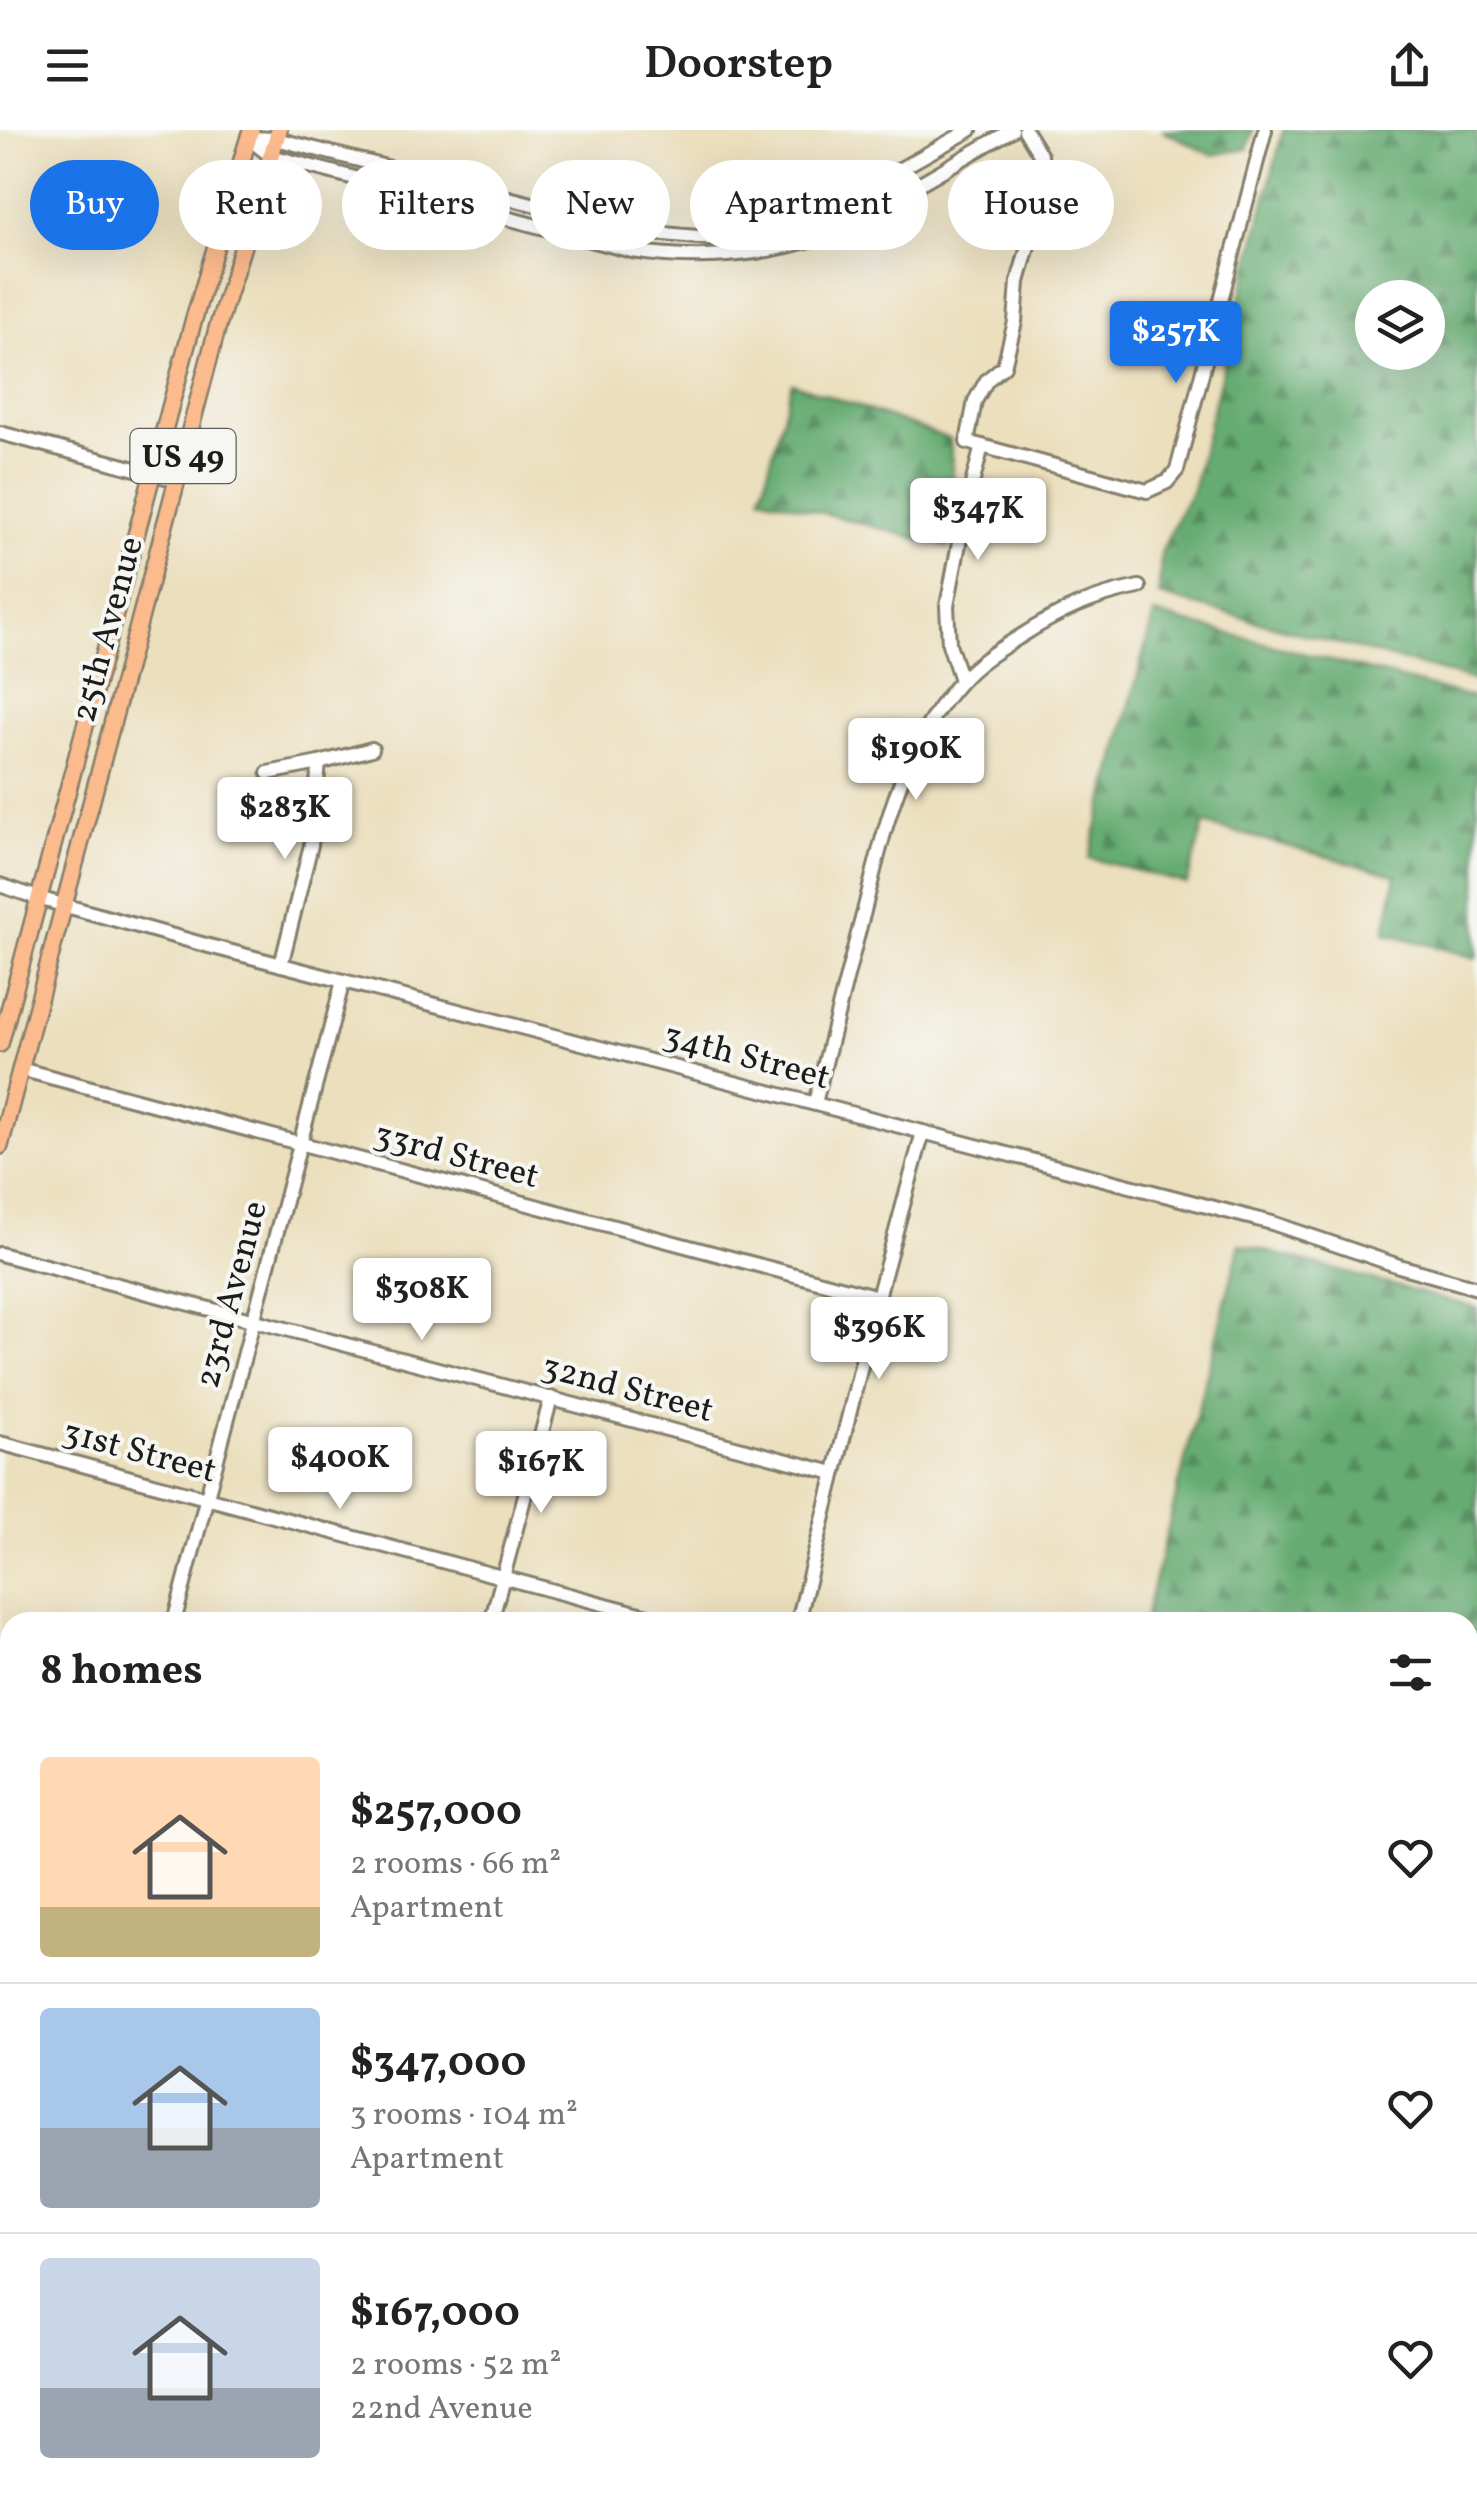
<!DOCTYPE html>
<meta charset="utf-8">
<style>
:root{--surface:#fff;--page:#f2f2f2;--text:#222;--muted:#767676;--line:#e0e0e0;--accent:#1a73e8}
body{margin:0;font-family:Vollkorn,serif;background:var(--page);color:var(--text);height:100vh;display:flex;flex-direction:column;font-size:38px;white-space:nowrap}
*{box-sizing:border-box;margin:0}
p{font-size:32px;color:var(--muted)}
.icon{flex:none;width:55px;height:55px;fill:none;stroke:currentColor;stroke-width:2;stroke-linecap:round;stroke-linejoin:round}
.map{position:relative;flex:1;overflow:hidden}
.panel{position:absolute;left:0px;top:1482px;width:1478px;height:892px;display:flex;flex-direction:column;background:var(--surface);border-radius:30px 30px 0 0;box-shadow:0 10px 40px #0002}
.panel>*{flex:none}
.guide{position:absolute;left:30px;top:30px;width:1418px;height:90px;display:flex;gap:20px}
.tools{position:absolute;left:1355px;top:150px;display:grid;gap:20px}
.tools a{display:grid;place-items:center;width:90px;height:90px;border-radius:50%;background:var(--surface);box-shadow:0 10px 40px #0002;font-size:50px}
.price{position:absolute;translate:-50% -85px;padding:0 22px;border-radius:10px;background:#fff;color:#222;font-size:32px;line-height:65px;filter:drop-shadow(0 2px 5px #0008)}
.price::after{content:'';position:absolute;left:50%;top:60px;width:30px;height:22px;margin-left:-15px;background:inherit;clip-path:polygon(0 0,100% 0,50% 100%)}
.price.current{background:var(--accent);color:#fff}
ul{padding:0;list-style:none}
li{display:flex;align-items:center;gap:30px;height:250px;padding:0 40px}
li+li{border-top:2px solid var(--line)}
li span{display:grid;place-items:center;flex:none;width:280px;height:200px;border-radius:10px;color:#555}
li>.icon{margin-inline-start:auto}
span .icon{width:120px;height:120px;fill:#fffc;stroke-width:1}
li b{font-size:42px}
h2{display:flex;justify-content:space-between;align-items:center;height:120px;padding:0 40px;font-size:42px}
.pill{padding:0 35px;border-radius:45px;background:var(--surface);box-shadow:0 10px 40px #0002;font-size:35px;line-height:90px}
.pill.current{background:var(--accent);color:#fff}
header{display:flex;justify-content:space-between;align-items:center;height:130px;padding:0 40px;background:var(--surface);font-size:45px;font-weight:600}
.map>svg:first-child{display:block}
.forest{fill:url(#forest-firs);stroke:#416447;stroke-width:2.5;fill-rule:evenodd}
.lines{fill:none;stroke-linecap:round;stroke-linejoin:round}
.river{stroke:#40a9c0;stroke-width:18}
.minor-casing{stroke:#847e6c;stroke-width:18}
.major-casing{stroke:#847e6c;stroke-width:20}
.minor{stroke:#fff;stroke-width:12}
.major{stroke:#fbbb8d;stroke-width:15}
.labels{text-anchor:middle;stroke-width:8;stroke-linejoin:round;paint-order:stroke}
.shield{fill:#f6f6f2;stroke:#5d5d5c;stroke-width:2.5}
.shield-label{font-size:32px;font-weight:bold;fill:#1c1c1c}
.street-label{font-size:35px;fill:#1c1c1c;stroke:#f6f6f2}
</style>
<header><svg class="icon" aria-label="menu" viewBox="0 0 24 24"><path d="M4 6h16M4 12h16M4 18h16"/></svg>Doorstep<svg class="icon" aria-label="share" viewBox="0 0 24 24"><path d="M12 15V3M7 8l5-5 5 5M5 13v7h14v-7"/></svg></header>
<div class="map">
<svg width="1477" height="2374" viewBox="0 0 1477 2374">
<defs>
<pattern id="forest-firs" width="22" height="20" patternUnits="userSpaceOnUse" patternTransform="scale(2.5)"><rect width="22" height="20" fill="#66ac72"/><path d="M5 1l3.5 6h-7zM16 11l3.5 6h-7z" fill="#538b5d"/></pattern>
</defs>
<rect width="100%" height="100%" fill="#f6f6f2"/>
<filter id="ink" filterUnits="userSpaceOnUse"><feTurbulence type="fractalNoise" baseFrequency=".01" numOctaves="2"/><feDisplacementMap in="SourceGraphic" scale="20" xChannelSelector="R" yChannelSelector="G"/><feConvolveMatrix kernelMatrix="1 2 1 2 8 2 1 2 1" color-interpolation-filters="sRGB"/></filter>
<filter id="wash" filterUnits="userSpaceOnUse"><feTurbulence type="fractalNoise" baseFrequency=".0048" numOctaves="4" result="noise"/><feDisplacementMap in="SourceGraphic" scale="40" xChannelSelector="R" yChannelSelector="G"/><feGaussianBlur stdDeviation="2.25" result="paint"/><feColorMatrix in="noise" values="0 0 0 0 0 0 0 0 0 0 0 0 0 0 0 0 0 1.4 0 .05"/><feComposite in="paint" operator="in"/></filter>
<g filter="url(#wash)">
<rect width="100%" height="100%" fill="#ebdfbd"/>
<g class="forest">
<polygon points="1161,0 1253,0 1247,19 1212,25"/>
<path d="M1283 0H1477V551L1159 465 1161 423 1181 380 1192 361ZM1372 168H1428V222H1372Z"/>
<polygon points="792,253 950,309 955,367 948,417 761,366"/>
<polygon points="1154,484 1477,569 1477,828 1385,803 1396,745 1204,694 1187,754 1089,728"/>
<polygon points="1240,1114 1477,1178 1477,2089 1468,2090 1468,1492 1144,1492"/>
</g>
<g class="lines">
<g class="river">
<polyline points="1468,2073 1477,2072"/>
<polyline points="0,2210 10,2209"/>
<polyline points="702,2365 734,2374"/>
<polyline points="982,2374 987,2365"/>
</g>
</g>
</g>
<g filter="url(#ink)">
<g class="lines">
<g class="minor-casing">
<g id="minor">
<polyline points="1025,0 1041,26 1045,55 1018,152 1015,192 1004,236 987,250 975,271 967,312 1147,361 1167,352 1177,340 1265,0"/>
<path d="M248 8 271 26 632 121C697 131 760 127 823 106 849 97 874 80 898 66 936 44 974 22 1012 0"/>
<polyline points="250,8 276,9 642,102 708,108 767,101 818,85 970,0"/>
<polyline points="0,303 177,350"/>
<polyline points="961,550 949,514 947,476 966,377 982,316"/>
<polyline points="268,643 319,633 372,619"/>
<polyline points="0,755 38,768 209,816 1272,1093 1399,1136 1477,1158"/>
<polyline points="281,835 311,715 319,633"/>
<polyline points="20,939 878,1167"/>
<path d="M815 973C831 909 847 845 864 781 884 701 902 616 960 552 976 533 1000 519 1021 506 1060 481 1093 466 1139 457"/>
<polyline points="0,1124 834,1343"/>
<polyline points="0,1313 670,1492"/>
<polyline points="174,1492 343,851"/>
<polyline points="491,1492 551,1268"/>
<polyline points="798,1492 878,1167 923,1002"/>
<polyline points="0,1535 10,1537"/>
<polyline points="0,1644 10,1647"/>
<polyline points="0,1753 10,1755"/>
<polyline points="45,2374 47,2365"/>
<polyline points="257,2374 259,2365"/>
<polyline points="1017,2374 1019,2365"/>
<polyline points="1191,2374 1194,2365"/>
<polyline points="1363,2374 1365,2365"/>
</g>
</g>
<g class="major-casing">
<g id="major">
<polyline points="0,914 193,192 251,0"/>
<polyline points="0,1016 217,199 279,0"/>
<polyline points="0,1973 10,1975"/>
<polyline points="1468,2334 1477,2337"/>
</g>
</g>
<use href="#minor" class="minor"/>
<use href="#major" class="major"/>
</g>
</g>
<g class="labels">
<rect class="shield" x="130.5" y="299" width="105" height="54" rx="8"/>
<g class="shield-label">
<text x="183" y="337">US 49</text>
</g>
<g class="street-label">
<text transform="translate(106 499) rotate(-75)" y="12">25th Avenue</text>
<text transform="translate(747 925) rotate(15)" y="12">34th Street</text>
<text transform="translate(457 1024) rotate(15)" y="12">33rd Street</text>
<text transform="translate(230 1164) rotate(-75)" y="12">23rd Avenue</text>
<text transform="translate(628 1257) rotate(15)" y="12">32nd Street</text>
<text transform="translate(140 1320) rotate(15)" y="12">31st Street</text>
</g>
</g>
</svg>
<div class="tools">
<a><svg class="icon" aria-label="layers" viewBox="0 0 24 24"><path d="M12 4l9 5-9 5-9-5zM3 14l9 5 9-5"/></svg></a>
</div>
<b class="price current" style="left:1176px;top:256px">$257K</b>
<b class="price" style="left:978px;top:433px">$347K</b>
<b class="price" style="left:916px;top:673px">$190K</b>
<b class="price" style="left:285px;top:732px">$283K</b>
<b class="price" style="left:422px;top:1213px">$308K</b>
<b class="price" style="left:879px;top:1252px">$396K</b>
<b class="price" style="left:340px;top:1382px">$400K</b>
<b class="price" style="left:541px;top:1386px">$167K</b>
<div class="guide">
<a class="pill current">Buy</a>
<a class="pill">Rent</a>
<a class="pill">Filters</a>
<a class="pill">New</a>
<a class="pill">Apartment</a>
<a class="pill">House</a>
</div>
<section class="panel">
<h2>8 homes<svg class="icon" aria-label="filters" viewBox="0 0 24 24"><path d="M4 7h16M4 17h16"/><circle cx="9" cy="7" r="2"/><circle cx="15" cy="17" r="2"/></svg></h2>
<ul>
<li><span style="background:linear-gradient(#ffd9b3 75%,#c2b280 0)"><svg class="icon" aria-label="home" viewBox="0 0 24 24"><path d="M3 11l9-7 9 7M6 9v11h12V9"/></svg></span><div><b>$257,000</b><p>2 rooms · 66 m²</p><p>Apartment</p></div><svg class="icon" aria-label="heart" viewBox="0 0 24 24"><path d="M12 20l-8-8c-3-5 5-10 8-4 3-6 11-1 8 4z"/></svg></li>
<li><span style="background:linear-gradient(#a9c7e8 60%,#9aa5b1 0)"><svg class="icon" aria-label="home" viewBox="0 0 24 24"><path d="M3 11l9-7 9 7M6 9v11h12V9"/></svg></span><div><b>$347,000</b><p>3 rooms · 104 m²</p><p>Apartment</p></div><svg class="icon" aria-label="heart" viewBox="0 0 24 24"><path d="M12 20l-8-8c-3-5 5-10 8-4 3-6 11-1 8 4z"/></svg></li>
<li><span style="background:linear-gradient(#c9d6e8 65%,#9aa5b1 0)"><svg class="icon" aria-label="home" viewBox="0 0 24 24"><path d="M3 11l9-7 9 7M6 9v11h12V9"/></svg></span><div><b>$167,000</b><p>2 rooms · 52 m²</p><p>22nd Avenue</p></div><svg class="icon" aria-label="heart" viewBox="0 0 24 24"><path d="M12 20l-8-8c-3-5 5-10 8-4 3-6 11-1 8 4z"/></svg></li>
</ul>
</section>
</div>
